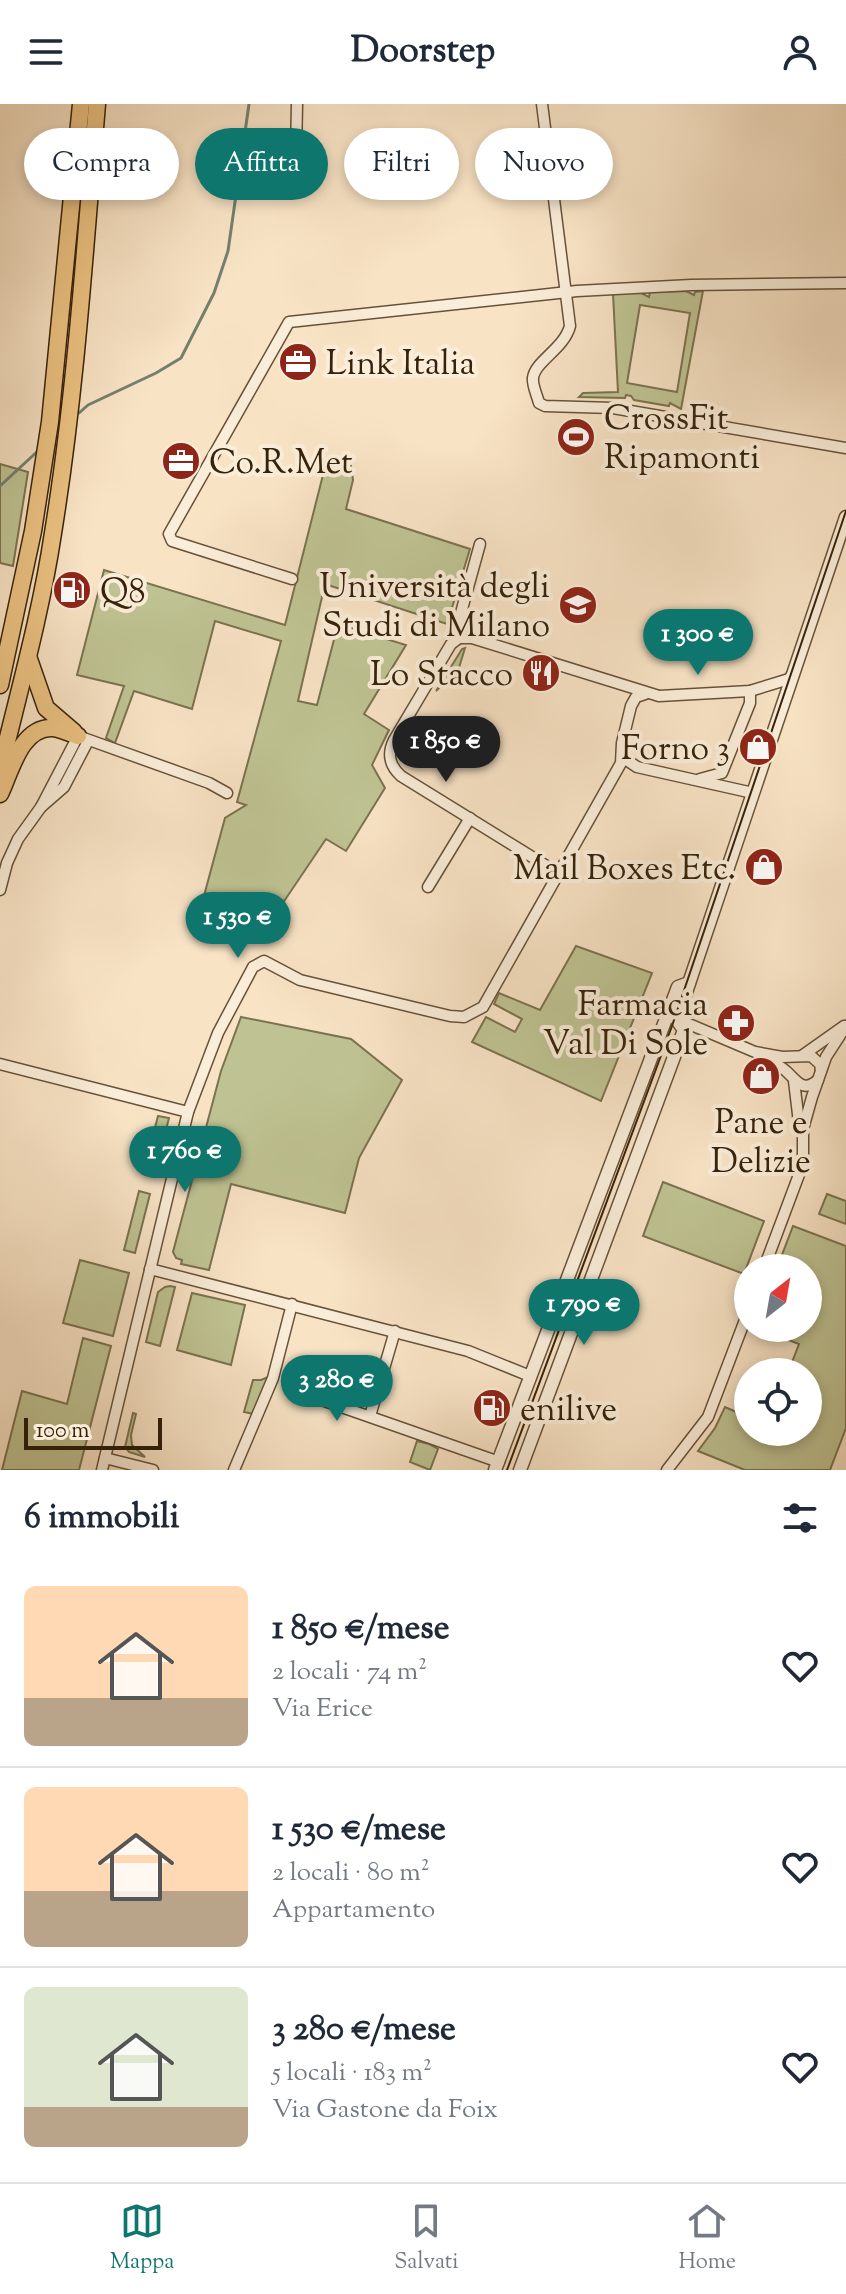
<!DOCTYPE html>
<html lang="it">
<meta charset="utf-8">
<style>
:root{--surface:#fff;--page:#f6f6f7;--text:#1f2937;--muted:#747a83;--line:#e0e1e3;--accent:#0f766e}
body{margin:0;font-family:"Sorts Mill Goudy",serif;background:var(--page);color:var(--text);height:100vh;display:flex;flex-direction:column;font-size:30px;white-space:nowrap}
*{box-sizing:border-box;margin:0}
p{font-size:26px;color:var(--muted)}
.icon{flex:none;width:44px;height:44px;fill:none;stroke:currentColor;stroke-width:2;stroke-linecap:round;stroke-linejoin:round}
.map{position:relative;height:1366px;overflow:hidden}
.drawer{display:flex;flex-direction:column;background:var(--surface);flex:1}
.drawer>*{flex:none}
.top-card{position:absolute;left:24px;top:24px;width:798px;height:72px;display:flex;gap:16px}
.needle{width:52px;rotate:31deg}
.fabs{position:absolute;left:734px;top:1150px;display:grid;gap:16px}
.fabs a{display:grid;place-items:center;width:88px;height:88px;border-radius:50%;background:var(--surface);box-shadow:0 4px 12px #0003;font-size:40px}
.scale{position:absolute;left:24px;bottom:20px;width:138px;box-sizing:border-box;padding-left:8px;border:4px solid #372209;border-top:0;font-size:22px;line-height:28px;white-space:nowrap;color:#372209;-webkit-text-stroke:6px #faedd9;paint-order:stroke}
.price{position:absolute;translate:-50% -68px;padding:0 18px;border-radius:28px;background:var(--accent);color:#fff;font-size:26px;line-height:52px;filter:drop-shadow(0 2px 4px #0008)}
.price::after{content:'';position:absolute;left:50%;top:48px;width:24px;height:18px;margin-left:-12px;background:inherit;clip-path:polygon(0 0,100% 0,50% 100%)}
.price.current{background:#222;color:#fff}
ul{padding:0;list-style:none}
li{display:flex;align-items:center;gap:24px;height:200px;padding:0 24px}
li+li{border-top:2px solid var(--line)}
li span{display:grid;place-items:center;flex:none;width:224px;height:160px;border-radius:12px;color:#555}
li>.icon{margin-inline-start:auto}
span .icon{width:96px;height:96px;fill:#fffc;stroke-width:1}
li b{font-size:34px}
h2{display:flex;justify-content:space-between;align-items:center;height:96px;padding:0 24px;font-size:34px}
.chip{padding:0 28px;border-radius:36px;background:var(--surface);box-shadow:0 4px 12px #0003;font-size:28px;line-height:72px}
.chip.current{background:var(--accent);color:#fff}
header{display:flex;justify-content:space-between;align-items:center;height:104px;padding:0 24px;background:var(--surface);font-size:36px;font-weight:800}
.tab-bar{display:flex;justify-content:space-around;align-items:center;height:112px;border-top:2px solid var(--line);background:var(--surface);font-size:22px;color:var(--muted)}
.tab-bar a{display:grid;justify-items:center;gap:4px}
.tab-bar .current{color:var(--accent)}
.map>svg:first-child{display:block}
.green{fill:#bfc393;stroke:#7b724e;stroke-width:2;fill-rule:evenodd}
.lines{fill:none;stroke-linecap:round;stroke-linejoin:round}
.stream{stroke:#74806e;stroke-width:3}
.minor-casing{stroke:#675238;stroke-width:13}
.tertiary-casing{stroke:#675238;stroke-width:15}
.primary-casing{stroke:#372209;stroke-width:19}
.minor{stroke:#faedd9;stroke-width:10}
.tertiary{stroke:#faedd9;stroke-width:12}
.primary{stroke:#ecc282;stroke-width:16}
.tram{stroke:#372209;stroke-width:2}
.labels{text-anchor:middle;stroke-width:8;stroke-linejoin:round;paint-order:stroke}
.poi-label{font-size:34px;fill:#372209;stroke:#faedd9;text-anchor:start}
</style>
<header><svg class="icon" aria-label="menu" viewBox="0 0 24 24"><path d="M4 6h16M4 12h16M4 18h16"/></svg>Doorstep<svg class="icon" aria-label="person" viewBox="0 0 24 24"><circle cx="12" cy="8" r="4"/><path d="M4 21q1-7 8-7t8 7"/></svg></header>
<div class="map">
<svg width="846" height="1366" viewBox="0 0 846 1366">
<rect width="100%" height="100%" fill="#f8e3c5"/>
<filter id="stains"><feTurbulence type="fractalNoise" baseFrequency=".0025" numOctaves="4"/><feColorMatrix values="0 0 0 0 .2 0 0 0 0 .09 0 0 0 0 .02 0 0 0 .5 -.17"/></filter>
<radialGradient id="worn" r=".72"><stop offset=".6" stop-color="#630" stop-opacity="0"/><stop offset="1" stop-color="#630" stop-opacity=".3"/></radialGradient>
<g class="green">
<path d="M686 187 694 191 695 188 703 187 681 305 670 299 669 302 634 296 631 292 626 291 625 294 579 293 583 289 618 288 613 190 639 188 649 193 650 188ZM640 201 690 209 677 288 627 279Z"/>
<polygon points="326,359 351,362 353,376 346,405 470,445 447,520 325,480 298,597 317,601 338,520 406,541 364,610 389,626 372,661 385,684 346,747 326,735 264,827 198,814 225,714 246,701 237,698 281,537 215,517 192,605 134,587 115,639 106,634 124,582 77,571 104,466 285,521"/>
<polygon points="0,360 28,368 13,462 0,459"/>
<polygon points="465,544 455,577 447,576 436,587 462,545"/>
<polygon points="576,842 652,869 601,997 472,938 486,913 515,928 522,915 494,900 499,889 540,906"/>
<polygon points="241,913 351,935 402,976 359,1054 345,1109 231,1080 209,1166 181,1160 182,1156 176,1154 173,1148 221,967"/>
<polygon points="158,1012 169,1014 154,1073 143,1070"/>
<polygon points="663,1078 764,1117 744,1170 643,1132"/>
<polygon points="139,1087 150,1090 135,1149 124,1146"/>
<polygon points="827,1090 846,1097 846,1120 819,1110"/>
<polygon points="793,1122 846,1142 846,1324 830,1366 745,1366 698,1347 715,1324 725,1303 748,1313 748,1328 808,1328 808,1268 789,1266 799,1240 758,1224 808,1224 808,1164 777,1164"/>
<polygon points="80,1156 129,1169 113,1232 63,1219"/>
<polygon points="170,1182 175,1183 160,1242 146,1238 158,1188 165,1183"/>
<polygon points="192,1189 245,1201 231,1261 177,1246"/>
<polygon points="83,1234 111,1242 79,1366 2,1366 22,1287 67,1300"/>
<polygon points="268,1273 254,1310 244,1308 253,1276 261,1276"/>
<polygon points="133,1309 136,1310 131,1331 132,1341 145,1353 129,1348 125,1343"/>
<polygon points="417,1337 429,1340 438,1345 430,1366 410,1358"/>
</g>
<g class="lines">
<g class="stream">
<polyline points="79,309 88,301 156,269 181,254 214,189 228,147 249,0"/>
<polyline points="0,382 39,346"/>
</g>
<g class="minor-casing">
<g id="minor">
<path d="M542 0 570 222C564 245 535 257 533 274 532 281 537 291 539 299L545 302 613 304 846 344"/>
<polyline points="296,48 297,0"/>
<polyline points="292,475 172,437 169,430 289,218 577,187 691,181 846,179"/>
<path d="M459 534 451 540 394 636C387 650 389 661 401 672L558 769"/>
<polyline points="459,534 472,534 659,592 750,587 789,575 792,571"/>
<polyline points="459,534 459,516 480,440"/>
<polyline points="622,653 637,663 753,689"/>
<polyline points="700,675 722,669 750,599 750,587"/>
<polyline points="41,703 78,632 209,679 227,689"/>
<polyline points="428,783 470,714"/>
<polyline points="0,786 7,759 18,735 41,703 64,683 88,637"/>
<polyline points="677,915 755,948 782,953 811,952 820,960 821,967"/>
<polyline points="803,951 844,922"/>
<path d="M763 953C771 957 779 961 786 967 797 977 803 989 818 976"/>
<polyline points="0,960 188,1008"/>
<polyline points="794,977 800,1027"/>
<polyline points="764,1164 803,1060 803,1025 812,993 826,953 846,922"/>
<polyline points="150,1165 468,1247 530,1272"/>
<polyline points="316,1294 499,1358"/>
<polyline points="370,1312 395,1227"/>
<polyline points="105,1354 153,1366"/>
<polyline points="102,1366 188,1008 218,929 253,863 264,857 300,876 450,912 464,913 483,903 621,659 622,639 631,602 636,593 645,590"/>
<polyline points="234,1366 273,1274 292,1200"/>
<polyline points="667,1366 708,1313 748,1208"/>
</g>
</g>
<g class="tertiary-casing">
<g id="tertiary">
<polyline points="677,915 846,413"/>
<polyline points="495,1366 678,883 689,879"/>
<polyline points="520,1366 684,926 674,912"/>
</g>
</g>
<g class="primary-casing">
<g id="primary">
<polyline points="29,555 46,604 74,628"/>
<polyline points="0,581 33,427 50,318 81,0"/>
<path d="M0 666C19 587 41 509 53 429 76 287 85 143 97 0"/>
<path d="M0 690C11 667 21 622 53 624 61 625 70 629 78 632"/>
</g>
</g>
<use href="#minor" class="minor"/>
<use href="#tertiary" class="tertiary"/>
<use href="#primary" class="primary"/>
<polyline class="tram" points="507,1366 672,922 846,407"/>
</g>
<defs>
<g id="office-disc" transform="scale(2)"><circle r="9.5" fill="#8f2418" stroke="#faedd9"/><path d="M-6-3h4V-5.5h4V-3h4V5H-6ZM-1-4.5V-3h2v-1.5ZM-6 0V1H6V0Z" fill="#fff"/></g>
<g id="stadium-disc" transform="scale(2)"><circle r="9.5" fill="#8f2418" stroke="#faedd9"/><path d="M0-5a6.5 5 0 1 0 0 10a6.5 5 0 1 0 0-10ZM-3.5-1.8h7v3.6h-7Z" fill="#fff"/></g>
<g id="fuel-disc" transform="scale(2)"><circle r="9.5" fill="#8f2418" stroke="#faedd9"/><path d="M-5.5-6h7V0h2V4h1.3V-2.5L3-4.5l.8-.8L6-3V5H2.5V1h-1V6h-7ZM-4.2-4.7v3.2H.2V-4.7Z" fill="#fff"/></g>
<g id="university-disc" transform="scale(2)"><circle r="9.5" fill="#8f2418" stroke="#faedd9"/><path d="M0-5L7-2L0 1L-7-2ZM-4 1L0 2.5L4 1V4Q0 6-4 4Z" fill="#fff"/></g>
<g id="restaurant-disc" transform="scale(2)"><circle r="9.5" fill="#8f2418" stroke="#faedd9"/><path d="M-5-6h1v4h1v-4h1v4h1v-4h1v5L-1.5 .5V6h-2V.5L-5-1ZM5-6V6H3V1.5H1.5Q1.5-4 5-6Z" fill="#fff"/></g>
<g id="shop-disc" transform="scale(2)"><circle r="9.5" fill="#8f2418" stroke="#faedd9"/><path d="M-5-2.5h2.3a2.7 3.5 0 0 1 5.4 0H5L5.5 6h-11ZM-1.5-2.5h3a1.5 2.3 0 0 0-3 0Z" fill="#fff"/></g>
<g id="pharmacy-disc" transform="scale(2)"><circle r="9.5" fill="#8f2418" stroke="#faedd9"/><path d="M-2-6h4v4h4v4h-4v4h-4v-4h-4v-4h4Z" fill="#fff"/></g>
</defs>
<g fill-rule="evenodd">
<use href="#office-disc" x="298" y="258"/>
<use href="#stadium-disc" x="576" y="333"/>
<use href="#office-disc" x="181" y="357"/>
<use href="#fuel-disc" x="72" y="486"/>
<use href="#university-disc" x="578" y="501"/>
<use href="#restaurant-disc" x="541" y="569"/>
<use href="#shop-disc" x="758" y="643"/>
<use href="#shop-disc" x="764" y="763"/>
<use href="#pharmacy-disc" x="736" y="919"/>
<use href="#shop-disc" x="761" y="972"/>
<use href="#fuel-disc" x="492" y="1304"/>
</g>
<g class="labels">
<g class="poi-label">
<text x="326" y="270">Link Italia</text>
<text x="604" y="325">CrossFit<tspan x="604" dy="39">Ripamonti</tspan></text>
<text x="209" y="369">Co.R.Met</text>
<text x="550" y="493" text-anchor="end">Università degli<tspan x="550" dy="39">Studi di Milano</tspan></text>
<text x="100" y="498">Q8</text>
<text x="513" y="581" text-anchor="end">Lo Stacco</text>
<text x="730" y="655" text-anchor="end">Forno 3</text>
<text x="736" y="775" text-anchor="end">Mail Boxes Etc.</text>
<text x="708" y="911" text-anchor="end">Farmacia<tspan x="708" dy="39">Val Di Sole</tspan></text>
<text x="761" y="1029" text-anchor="middle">Pane e<tspan x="761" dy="39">Delizie</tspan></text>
<text x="520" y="1316">enilive</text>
</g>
</g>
<rect width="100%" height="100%" filter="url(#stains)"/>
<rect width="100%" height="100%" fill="url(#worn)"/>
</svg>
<div class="fabs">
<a><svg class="needle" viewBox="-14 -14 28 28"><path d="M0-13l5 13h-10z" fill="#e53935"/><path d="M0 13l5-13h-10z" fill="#747a83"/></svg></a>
<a><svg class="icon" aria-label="locate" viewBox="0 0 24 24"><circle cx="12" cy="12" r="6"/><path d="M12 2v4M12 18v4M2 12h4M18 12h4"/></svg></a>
</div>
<div class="scale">100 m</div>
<b class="price" style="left:698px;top:573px">1 300 €</b>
<b class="price current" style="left:446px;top:680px">1 850 €</b>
<b class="price" style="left:238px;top:856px">1 530 €</b>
<b class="price" style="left:185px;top:1090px">1 760 €</b>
<b class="price" style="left:584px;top:1243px">1 790 €</b>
<b class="price" style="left:337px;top:1319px">3 280 €</b>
<div class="top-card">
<a class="chip">Compra</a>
<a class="chip current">Affitta</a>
<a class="chip">Filtri</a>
<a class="chip">Nuovo</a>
</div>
</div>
<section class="drawer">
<h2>6 immobili<svg class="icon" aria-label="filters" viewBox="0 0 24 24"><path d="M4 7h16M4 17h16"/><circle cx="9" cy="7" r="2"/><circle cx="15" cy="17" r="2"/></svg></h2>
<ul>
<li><span style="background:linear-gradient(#ffd9b3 70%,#b9a48a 0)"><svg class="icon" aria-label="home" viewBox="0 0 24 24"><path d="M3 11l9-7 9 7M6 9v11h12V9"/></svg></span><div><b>1 850 €/mese</b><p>2 locali · 74 m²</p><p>Via Erice</p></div><svg class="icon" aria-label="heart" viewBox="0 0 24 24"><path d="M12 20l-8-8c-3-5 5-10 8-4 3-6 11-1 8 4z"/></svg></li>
<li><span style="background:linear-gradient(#ffd9b3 65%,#b9a48a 0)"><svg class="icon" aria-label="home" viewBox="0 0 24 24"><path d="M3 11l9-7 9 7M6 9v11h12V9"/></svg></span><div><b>1 530 €/mese</b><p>2 locali · 80 m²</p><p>Appartamento</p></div><svg class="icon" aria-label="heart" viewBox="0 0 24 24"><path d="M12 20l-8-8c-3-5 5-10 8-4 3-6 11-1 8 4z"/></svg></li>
<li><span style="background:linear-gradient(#dfe7d0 75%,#b9a48a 0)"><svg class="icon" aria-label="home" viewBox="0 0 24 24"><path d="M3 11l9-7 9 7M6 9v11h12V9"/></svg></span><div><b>3 280 €/mese</b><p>5 locali · 183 m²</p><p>Via Gastone da Foix</p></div><svg class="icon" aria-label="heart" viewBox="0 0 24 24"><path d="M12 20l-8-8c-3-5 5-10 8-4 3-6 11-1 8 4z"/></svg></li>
</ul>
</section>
<nav class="tab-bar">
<a class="current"><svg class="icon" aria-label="map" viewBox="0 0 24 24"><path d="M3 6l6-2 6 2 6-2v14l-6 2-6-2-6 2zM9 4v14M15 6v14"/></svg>Mappa</a>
<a><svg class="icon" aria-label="saved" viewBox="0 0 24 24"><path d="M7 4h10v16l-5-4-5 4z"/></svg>Salvati</a>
<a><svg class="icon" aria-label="home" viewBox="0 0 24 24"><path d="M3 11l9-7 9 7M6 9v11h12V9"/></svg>Home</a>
</nav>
